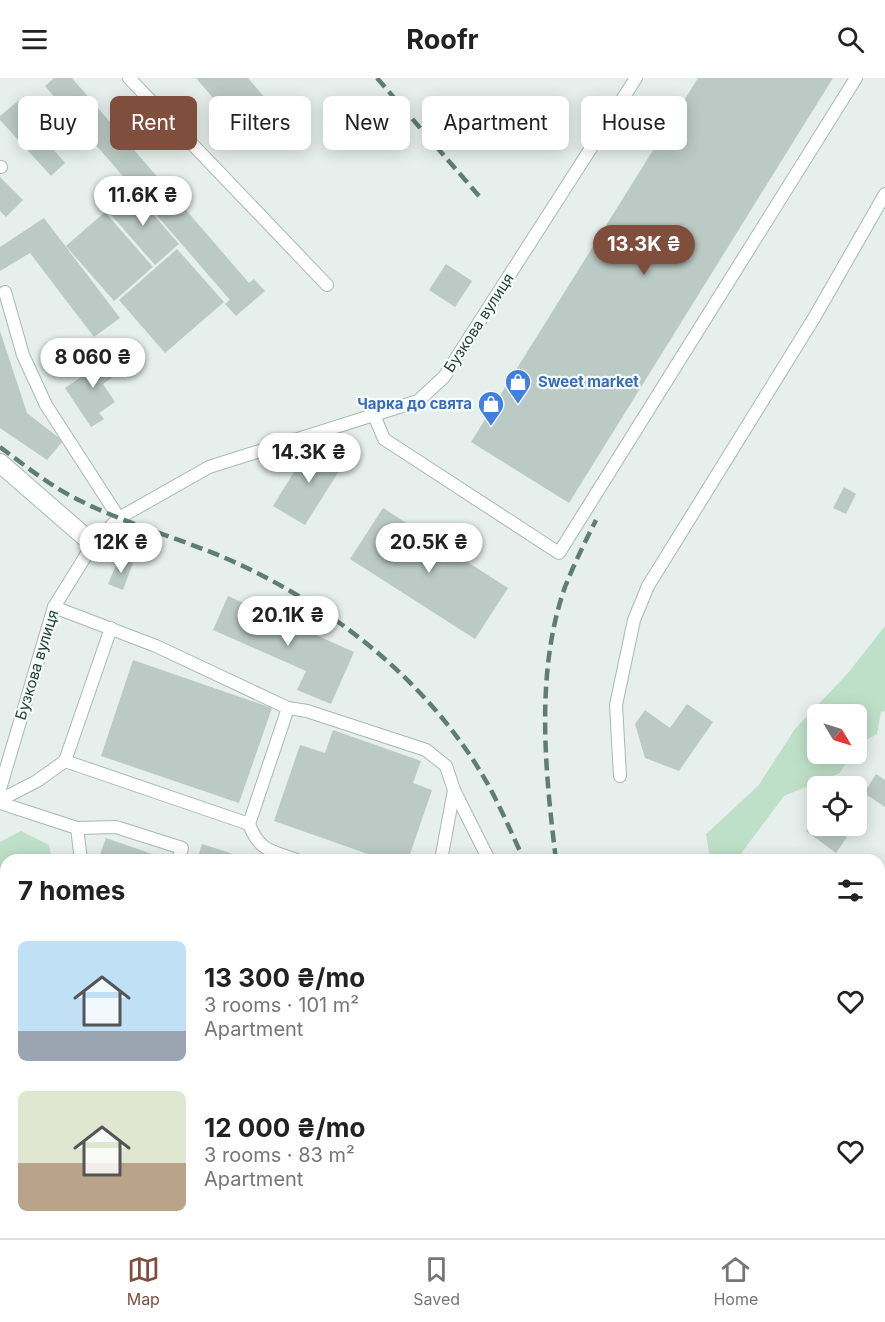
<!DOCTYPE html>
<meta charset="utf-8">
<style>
:root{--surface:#fff;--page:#f6f6f6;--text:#222;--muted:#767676;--line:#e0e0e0;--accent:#804e3d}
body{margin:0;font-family:Inter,sans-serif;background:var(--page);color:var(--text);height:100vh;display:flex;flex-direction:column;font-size:22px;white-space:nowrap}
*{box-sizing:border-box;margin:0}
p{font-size:20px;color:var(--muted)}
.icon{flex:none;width:33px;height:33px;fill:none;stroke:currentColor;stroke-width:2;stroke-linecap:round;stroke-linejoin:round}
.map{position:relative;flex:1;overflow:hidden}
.drawer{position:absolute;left:0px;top:776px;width:885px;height:386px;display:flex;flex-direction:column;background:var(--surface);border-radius:18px 18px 0 0;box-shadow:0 3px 15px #0003}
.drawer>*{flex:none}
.banner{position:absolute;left:18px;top:18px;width:849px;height:54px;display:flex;gap:12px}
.needle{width:39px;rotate:128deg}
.fabs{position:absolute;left:807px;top:626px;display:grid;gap:12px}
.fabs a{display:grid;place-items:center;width:60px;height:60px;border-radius:9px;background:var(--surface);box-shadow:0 3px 15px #0003;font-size:30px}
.price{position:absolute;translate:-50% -51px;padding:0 14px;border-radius:21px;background:#fff;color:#222;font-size:20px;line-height:39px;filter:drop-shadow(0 2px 3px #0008)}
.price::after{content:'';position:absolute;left:50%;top:36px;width:18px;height:14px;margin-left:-9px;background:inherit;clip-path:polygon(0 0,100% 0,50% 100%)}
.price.active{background:var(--accent);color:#fff}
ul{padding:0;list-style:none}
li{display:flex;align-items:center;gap:18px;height:150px;padding:0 18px}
li span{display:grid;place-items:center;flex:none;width:168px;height:120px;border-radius:9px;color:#555}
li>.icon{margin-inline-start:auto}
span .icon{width:72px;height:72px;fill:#fffc;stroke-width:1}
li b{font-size:26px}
h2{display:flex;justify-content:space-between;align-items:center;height:72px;padding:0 18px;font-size:26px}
.chip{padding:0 21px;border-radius:9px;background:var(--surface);box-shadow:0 3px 15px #0003;font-size:21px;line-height:54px}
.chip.active{background:var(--accent);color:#fff}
header{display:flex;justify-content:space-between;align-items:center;height:78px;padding:0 18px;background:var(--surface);font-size:27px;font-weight:700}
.dock{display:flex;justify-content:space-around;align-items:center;height:84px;border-top:2px solid var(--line);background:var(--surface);font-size:16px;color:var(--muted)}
.dock a{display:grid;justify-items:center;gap:3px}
.dock .active{color:var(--accent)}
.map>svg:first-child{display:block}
.green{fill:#bfe0c8}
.building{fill:#bbcac4}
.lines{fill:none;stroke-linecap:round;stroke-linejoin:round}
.service-casing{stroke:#a8b8b2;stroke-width:14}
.minor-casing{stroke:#a8b8b2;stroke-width:20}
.primary-casing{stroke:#c2cac8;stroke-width:20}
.service{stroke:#fff;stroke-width:12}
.minor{stroke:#fff;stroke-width:18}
.primary{stroke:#6aa596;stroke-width:18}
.rail{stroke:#5f7d75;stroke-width:4.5;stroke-dasharray:12 6;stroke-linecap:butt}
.labels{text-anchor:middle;stroke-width:4.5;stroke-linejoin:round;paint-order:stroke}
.street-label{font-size:15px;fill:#24423a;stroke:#f7fbf9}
.shop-label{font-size:15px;font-weight:bold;fill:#366cbe;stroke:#f7fbf9;text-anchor:start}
</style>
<header><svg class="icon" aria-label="menu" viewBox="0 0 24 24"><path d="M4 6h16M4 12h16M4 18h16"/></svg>Roofr<svg class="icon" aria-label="search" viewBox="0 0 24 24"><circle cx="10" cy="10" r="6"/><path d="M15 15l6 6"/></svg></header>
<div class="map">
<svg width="885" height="1160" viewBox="0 0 885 1160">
<rect width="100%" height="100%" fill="#e6efeb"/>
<g class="green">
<polygon points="885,548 885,633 881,634 877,656 857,667 856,636 818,636 818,675 851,675 840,695 784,718 737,781 710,781 706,756 758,708 795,651 848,595"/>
<polygon points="21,753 49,767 52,781 6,782 6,884 0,882 0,764"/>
<polygon points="6,1004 6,1051 0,1056 0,1020"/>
</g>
<g class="building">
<polygon points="54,0 72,0 249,205 254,201 265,213 236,238 225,226 230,222 45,8"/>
<polygon points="196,0 248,0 266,21 236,47"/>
<polygon points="698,0 833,0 569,425 471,364"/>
<polygon points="24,18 55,53 45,62 65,85 51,98 0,42 0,38"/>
<polygon points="0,99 23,122 6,139 0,133"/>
<polygon points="131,111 179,166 155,187 107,132"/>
<polygon points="105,134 153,189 114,223 66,168"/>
<polygon points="44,140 120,240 94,259 30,175 0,193 0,169"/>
<polygon points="177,171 224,224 165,275 119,222"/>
<polygon points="446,186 472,203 455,229 429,212"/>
<polygon points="0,253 27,335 63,363 47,382 0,350"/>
<polygon points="98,271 116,297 103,306 115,324 99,335 104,341 91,349 65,310 93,291 86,279"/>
<polygon points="312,365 344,385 305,447 273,428"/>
<polygon points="844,409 856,416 846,436 833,430"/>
<polygon points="383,430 508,510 475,561 350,481"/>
<polygon points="119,480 133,485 123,512 108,506"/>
<polygon points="228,518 354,574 331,626 297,612 306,593 213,552"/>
<polygon points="133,582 272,630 239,725 101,678"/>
<polygon points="687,626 713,644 679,693 645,680 635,646 645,632 670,650"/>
<polygon points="333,652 421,683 413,705 432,712 408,782 385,782 274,743 300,667 325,675"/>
<polygon points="876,696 885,702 885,729 864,715"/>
<polygon points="818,737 818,747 830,747 847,759 836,775 806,753"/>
<polygon points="106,760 161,779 161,782 98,782"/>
<polygon points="202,766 249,781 249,782 197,782"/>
<polygon points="879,1117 885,1119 885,1130 879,1147"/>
<polygon points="827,1155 836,1155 850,1160 825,1160"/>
</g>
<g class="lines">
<g class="service-casing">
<g id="service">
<polyline points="129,0 327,207"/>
<polyline points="0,89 1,89"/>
<polyline points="5,214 23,277 46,327 119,440"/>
<polyline points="374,337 384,361 559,475 856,0"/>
<polyline points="54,529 156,568 288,630 307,633 426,672 446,688 454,712 441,782"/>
<path d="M288 630 249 746C259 773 272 773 297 782"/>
<polyline points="65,683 111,550"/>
<polyline points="620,698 616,627 634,542 648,508 814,240 885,116"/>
<polyline points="0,711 54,529 93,466 119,440 209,389 418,323 444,299 636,0"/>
<polyline points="454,712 489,782"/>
<polyline points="0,722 37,703 65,683 249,746"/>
<polyline points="0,725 77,750 81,782"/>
<polyline points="77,750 116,749 182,770 178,782"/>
<polyline points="0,1076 6,1068"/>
<polyline points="0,1090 6,1094"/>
<polyline points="88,1155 95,1160"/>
<polyline points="248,1160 250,1155"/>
<polyline points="300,1160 300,1155"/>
</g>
</g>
<g class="minor-casing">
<g id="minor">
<polyline points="0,385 93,466"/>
<polyline points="879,954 885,933"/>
<polyline points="879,1079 885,1081"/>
</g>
</g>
<g class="primary-casing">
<g id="primary">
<polyline points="0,923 6,925"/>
<polyline points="443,1155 447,1160"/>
</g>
</g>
<use href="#service" class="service"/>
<use href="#minor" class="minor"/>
<use href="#primary" class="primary"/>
<g class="rail">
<polyline points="377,0 479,118"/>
<path d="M0 369C23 386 45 404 71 418 127 448 190 462 247 490 346 538 438 614 491 712 503 735 513 758 524 782"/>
<path d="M556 782C545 693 535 594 565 509 574 486 585 464 596 442"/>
<polyline points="662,1155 663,1160"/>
</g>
</g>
<defs>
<g id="shop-pin" transform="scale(1.35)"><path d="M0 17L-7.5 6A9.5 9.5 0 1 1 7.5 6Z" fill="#3f7fe0" stroke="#f7fbf9"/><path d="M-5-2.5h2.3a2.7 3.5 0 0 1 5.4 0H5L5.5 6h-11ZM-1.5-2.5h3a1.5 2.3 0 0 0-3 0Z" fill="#fff"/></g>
</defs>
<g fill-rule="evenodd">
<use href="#shop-pin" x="518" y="304"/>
<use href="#shop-pin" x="491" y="326"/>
</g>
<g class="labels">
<g class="street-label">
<text transform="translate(479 245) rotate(-57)" y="5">Бузкова вулиця</text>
<text transform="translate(37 587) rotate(-73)" y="5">Бузкова вулиця</text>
</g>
<g class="shop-label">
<text x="538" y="309">Sweet market</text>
<text x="472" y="331" text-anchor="end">Чарка до свята</text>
</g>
</g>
</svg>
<div class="fabs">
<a><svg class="needle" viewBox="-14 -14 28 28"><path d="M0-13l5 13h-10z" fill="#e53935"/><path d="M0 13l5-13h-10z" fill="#767676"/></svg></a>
<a><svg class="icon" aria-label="locate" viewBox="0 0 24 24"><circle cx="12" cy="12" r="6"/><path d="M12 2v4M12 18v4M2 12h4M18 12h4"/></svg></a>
</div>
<b class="price" style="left:143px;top:149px">11.6K ₴</b>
<b class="price active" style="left:644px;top:198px">13.3K ₴</b>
<b class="price" style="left:93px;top:311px">8 060 ₴</b>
<b class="price" style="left:309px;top:406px">14.3K ₴</b>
<b class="price" style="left:121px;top:496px">12K ₴</b>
<b class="price" style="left:429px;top:496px">20.5K ₴</b>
<b class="price" style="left:288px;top:569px">20.1K ₴</b>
<div class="banner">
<a class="chip">Buy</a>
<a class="chip active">Rent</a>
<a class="chip">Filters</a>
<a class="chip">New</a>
<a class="chip">Apartment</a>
<a class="chip">House</a>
</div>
<section class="drawer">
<h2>7 homes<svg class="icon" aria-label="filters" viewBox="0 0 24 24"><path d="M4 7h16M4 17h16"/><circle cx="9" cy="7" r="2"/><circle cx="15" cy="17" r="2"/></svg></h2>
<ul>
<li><span style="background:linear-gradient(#bfe0f5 75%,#9aa5b1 0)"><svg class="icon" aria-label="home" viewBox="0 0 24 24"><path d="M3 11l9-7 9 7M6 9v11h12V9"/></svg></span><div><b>13 300 ₴/mo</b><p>3 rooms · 101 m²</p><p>Apartment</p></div><svg class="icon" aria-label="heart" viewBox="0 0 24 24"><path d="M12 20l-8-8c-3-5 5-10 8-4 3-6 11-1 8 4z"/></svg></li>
<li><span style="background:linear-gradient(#dfe7d0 60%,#b9a48a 0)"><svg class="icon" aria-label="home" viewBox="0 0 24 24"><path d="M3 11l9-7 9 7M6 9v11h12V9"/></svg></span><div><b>12 000 ₴/mo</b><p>3 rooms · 83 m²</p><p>Apartment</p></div><svg class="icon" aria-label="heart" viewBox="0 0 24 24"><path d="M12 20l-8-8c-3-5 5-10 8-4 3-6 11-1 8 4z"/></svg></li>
</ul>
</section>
</div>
<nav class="dock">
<a class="active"><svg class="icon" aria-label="map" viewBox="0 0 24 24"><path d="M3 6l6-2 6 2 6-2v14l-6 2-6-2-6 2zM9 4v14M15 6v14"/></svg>Map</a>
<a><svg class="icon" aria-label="saved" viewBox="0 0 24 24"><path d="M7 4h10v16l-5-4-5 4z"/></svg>Saved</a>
<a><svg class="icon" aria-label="home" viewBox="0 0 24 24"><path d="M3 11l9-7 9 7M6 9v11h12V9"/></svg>Home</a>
</nav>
